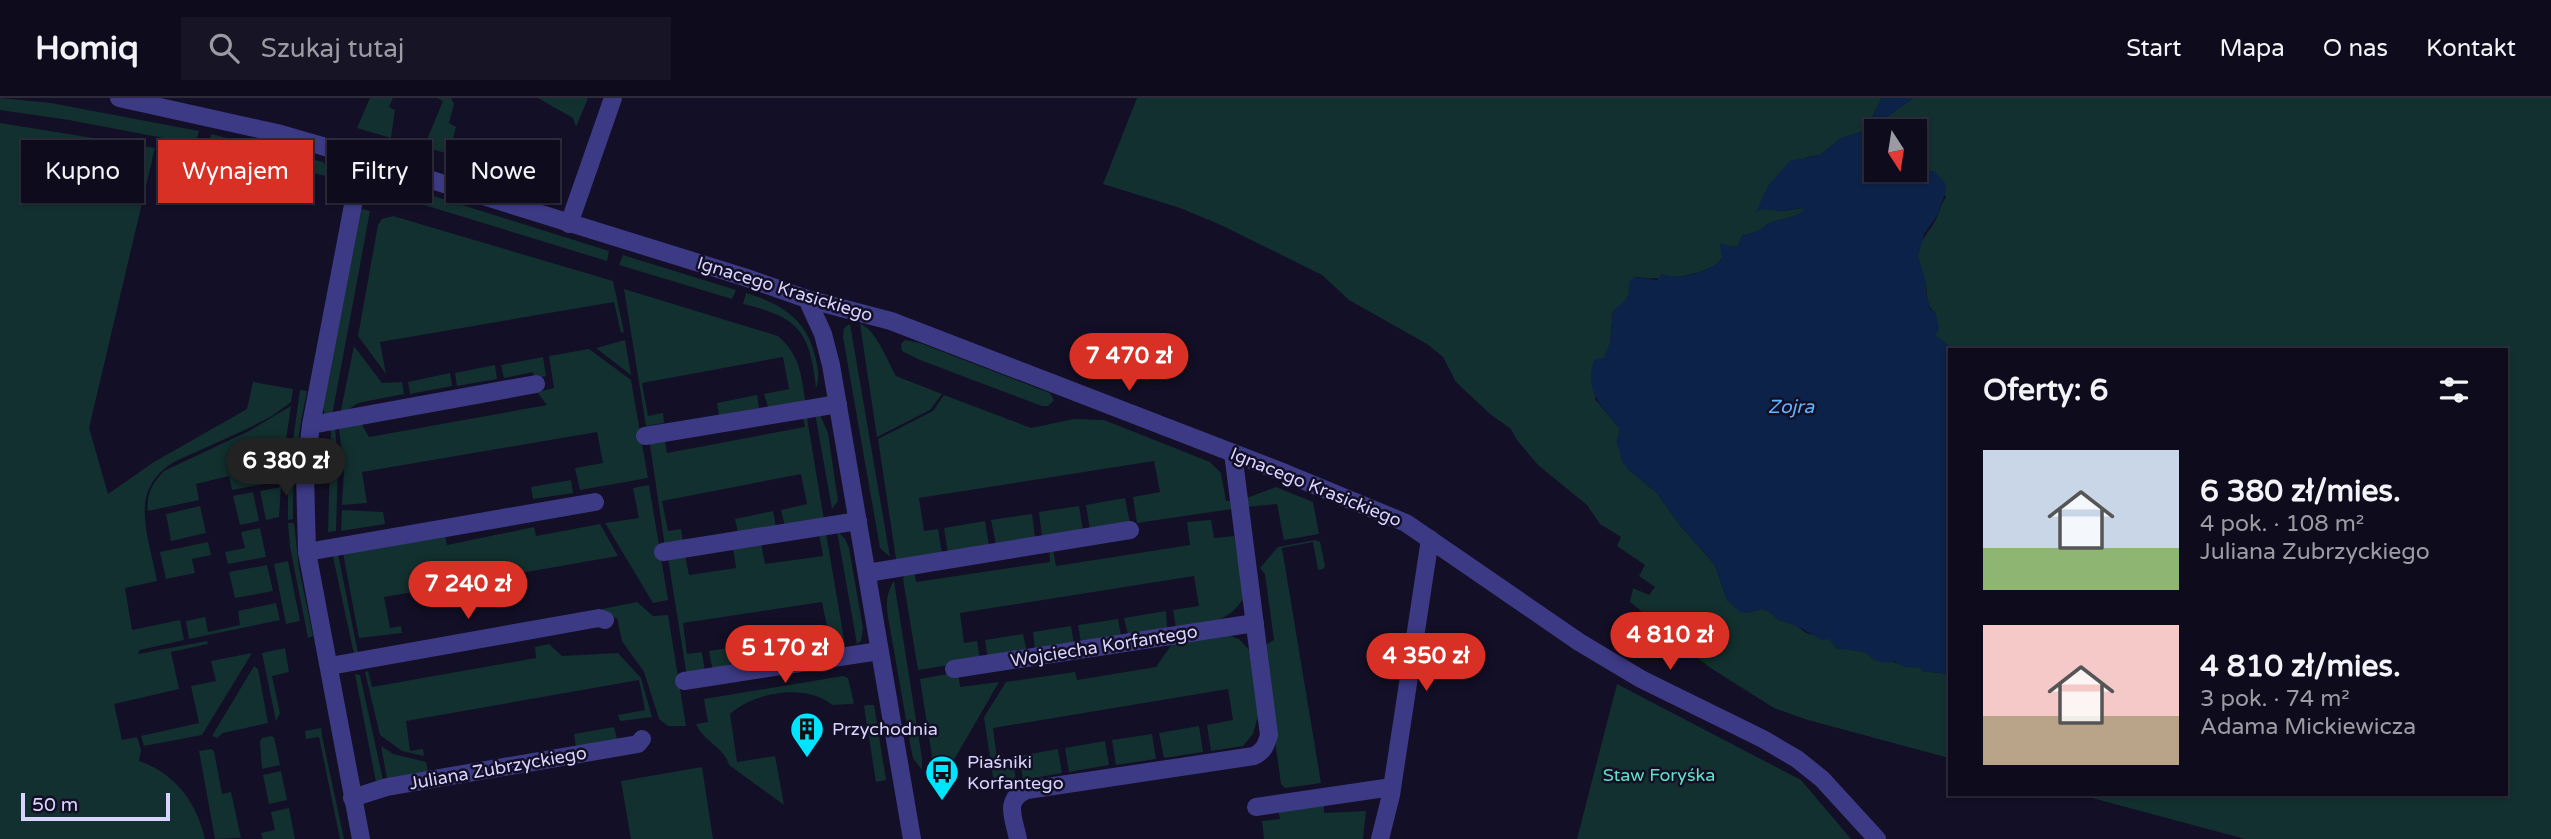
<!DOCTYPE html>
<html lang="pl">
<meta charset="utf-8">
<style>
:root{--surface:#0e0b1c;--page:#171425;--text:#f1f3f6;--muted:#9b9ba3;--line:#2e2b3b;--accent:#d93025}
body{margin:0;font-family:"Varela Round",sans-serif;background:var(--page);color:var(--text);height:100vh;display:flex;flex-direction:column;font-size:26px;white-space:nowrap}
*{box-sizing:border-box;margin:0}
p{font-size:23px;color:var(--muted)}
.icon{flex:none;width:38px;height:38px;fill:none;stroke:currentColor;stroke-width:2;stroke-linecap:round;stroke-linejoin:round}
.map{position:relative;flex:1;overflow:hidden}
.details{position:absolute;left:1948px;top:250px;width:560px;height:448px;display:flex;flex-direction:column;background:var(--surface);border-radius:0px;box-shadow:0 2px 5px #0004,0 0 0 2px var(--line)}
.details>*{flex:none}
.banner{position:absolute;left:21px;top:42px;width:665px;height:63px;display:flex;gap:14px}
.needle{width:46px;rotate:168deg}
.tools{position:absolute;left:1864px;top:21px;display:grid;gap:14px}
.tools a{display:grid;place-items:center;width:63px;height:63px;border-radius:0px;background:var(--surface);box-shadow:0 2px 5px #0004,0 0 0 2px var(--line);font-size:35px}
.scale{position:absolute;left:21px;bottom:18px;width:149px;box-sizing:border-box;padding-left:7px;border:4px solid #d9d4ff;border-top:0;font-size:19px;line-height:24px;white-space:nowrap;color:#d9d4ff;-webkit-text-stroke:5px #130f26;paint-order:stroke}
.price{position:absolute;translate:-50% -60px;padding:0 16px;border-radius:24px;background:var(--accent);color:#fff;font-size:23px;line-height:46px;filter:drop-shadow(0 2px 4px #0008)}
.price::after{content:'';position:absolute;left:50%;top:42px;width:21px;height:16px;margin-left:-10px;background:inherit;clip-path:polygon(0 0,100% 0,50% 100%)}
.price.current{background:#222;color:#fff}
ul{padding:0;list-style:none}
li{display:flex;align-items:center;gap:21px;height:175px;padding:0 35px}
li span{display:grid;place-items:center;flex:none;width:196px;height:140px;border-radius:0px;color:#555}
li>.icon{margin-inline-start:auto}
span .icon{width:84px;height:84px;fill:#fffc;stroke-width:1}
li b{font-size:30px}
h2{display:flex;justify-content:space-between;align-items:center;height:84px;padding:0 35px;font-size:30px}
.pill{padding:0 24px;border-radius:0px;background:var(--surface);box-shadow:0 2px 5px #0004,0 0 0 2px var(--line);font-size:24px;line-height:63px}
.pill.current{background:var(--accent);color:#fff}
header{display:flex;align-items:center;gap:42px;box-sizing:border-box;height:98px;padding:0 35px;background:var(--surface);border-bottom:2px solid var(--line)}
header strong{font-size:33px}
nav{display:flex;gap:38px;margin-inline-start:auto;font-size:24px}
.search{width:490px;height:63px;background:var(--page);display:flex;align-items:center;gap:18px;box-sizing:border-box;padding:0 24px;border-radius:0px;color:var(--muted);font-size:26px}
.map>svg:first-child{display:block}
.green{fill:#12302f}
.water{fill:#0c2248}
.lines{fill:none;stroke-linecap:round;stroke-linejoin:round}
.minor{stroke:#3d3a85;stroke-width:18}
.tertiary{stroke:#3d3a85;stroke-width:18}
.labels{text-anchor:middle;stroke-width:5;stroke-linejoin:round;paint-order:stroke}
.street-label{font-size:18px;fill:#d9d4ff;stroke:#130f26}
.poi-label{font-size:18px;fill:#d9d4ff;stroke:#130f26;text-anchor:start}
.park-label{font-size:18px;fill:#5fe0c0;stroke:#130f26}
.water-label{font-size:19px;font-style:italic;fill:#62b6ff;stroke:#130f26}
</style>
<header>
<strong>Homiq</strong>
<div class="search"><svg class="icon" aria-label="search" viewBox="0 0 24 24"><circle cx="10" cy="10" r="6"/><path d="M15 15l6 6"/></svg>Szukaj tutaj</div>
<nav><a>Start</a><a>Mapa</a><a>O nas</a><a>Kontakt</a></nav>
</header>
<div class="map">
<svg width="2551" height="741" viewBox="0 0 2551 741">
<rect width="100%" height="100%" fill="#130f26"/>
<g class="green">
<polygon points="0,0 51,5 199,33 195,46 69,22 0,12"/>
<polygon points="370,0 393,0 389,9 395,12 391,40 357,30"/>
<polygon points="437,0 451,0 454,6 449,25 456,29 449,56 424,49 443,3"/>
<polygon points="538,0 588,0 576,29 573,20"/>
<path d="M1137 0H1882L1867 29 1863 33 1840 41 1820 57 1807 59 1763 99V110L1782 113 1803 110 1804 113C1794 120 1781 121 1770 125 1766 126 1764 130 1760 132 1755 134 1748 136 1742 138L1738 148 1731 149C1725 157 1720 165 1712 169 1691 180 1657 182 1635 179 1630 195 1628 204 1613 213L1610 245 1595 301 1620 331 1617 345 1629 372 1656 394 1680 427 1715 467 1727 502 1746 515 1761 511 1769 513 1779 522 1797 528 1806 535 1830 541 1836 550C1846 551 1856 552 1865 554 1883 558 1902 571 1920 569L1922 573 1949 576V660L1808 622 1774 610 1709 569 1630 504 1633 490 1649 497 1655 489 1639 478 1645 467 1617 448 1621 439 1600 426 1587 407 1538 367 1517 342 1511 331 1490 316 1456 284 1443 259 1427 246 1349 202 1322 177 1221 127 1180 110 1103 86Z"/>
<path d="M1913 0H2551V741H2245L2081 697 2506 696V252H1952L1943 243 1935 238 1936 216C1926 208 1927 197 1926 186 1925 177 1918 169 1918 159 1918 142 1931 133 1937 119 1940 112 1941 106 1946 99L1935 74 1916 70 1915 67 1914 33H1883L1887 19Z"/>
<path d="M0 25 155 50 89 330 108 396 154 364 247 311 253 284 293 291 291 304 272 318 247 331 176 363C126 391 149 437 157 483L125 490 132 532 180 522 184 542 140 552 138 556 207 543 208 546 171 554 179 591 114 606 122 642 137 639 141 652 139 663C175 675 197 705 205 741H0Z"/>
<polygon points="211,36 323,64 338,81 208,49"/>
<polygon points="389,84 609,153 607,163 369,90 377,85"/>
<polygon points="363,111 370,113 331,323 326,320 323,310 361,112"/>
<polygon points="393,118 613,183 624,234 621,235 614,204 380,244 386,276 358,238 378,127 382,121"/>
<polygon points="623,157 736,192 732,201 619,167"/>
<path d="M624 191 778 238C801 258 801 278 806 307L769 312 764 296 789 291 783 259 642 285 648 318 663 315 664 325 646 328Z"/>
<path d="M746 195C780 205 807 221 815 258 818 270 820 279 816 290 810 234 799 219 743 206Z"/>
<polygon points="850,226 890,459 880,450 843,239 844,230"/>
<path d="M860 226C875 230 888 264 896 278L942 296 930 312 877 339Z"/>
<polygon points="625,242 631,277 596,250"/>
<polygon points="905,242 920,245 1042,292 1050,295 1054,302 1048,308 1042,308 920,262 902,253 901,246"/>
<polygon points="354,248 382,285 402,284 404,296 358,305 340,317"/>
<polygon points="589,251 631,282 648,380 580,392 575,370 603,365 597,334 362,374 367,405 342,407 344,373 339,331 361,325 369,339 547,307 537,294 554,290 549,258"/>
<polygon points="543,259 546,278 535,280 533,274 504,280 501,267"/>
<polygon points="495,267 497,281 457,288 455,275"/>
<polygon points="450,275 452,288 410,296 408,284"/>
<path d="M300 292 307 293C298 336 292 378 293 421L288 422V378Z"/>
<polygon points="757,297 759,310 719,317 717,305"/>
<polygon points="944,297 1031,330 1074,321 1104,322 1210,364 1221,375 1226,403 1232,403 1232,411 1137,425 1133,399 1160,394 1154,363 919,400 924,433 938,431 942,456 898,462 896,461 878,341 933,313"/>
<path d="M291 308 280 383 232 392 229 378 196 386 199 402 148 413C146 397 152 385 164 373L249 333Z"/>
<polygon points="802,314 806,314 824,422 785,428 781,412 807,406 801,376 662,403 668,433 681,431 683,445 665,449 649,340 664,338 667,355 805,329"/>
<polygon points="815,315 820,317 828,335 838,403 832,411"/>
<polygon points="335,328 338,366 336,433 328,434 331,329"/>
<polygon points="571,382 573,395 533,401 531,389"/>
<polygon points="649,387 668,502 653,505 605,425 639,420 633,390"/>
<polygon points="281,389 279,419 266,422 260,393"/>
<polygon points="1276,389 1313,404 1319,436 1284,442 1277,406 1246,409 1244,401"/>
<polygon points="253,394 259,423 240,427 233,398"/>
<polygon points="1125,400 1130,425 1090,432 1086,407"/>
<polygon points="200,408 206,435 171,443 166,416"/>
<polygon points="1079,408 1083,433 1042,439 1039,414"/>
<polygon points="342,412 383,414 385,426 341,433"/>
<polygon points="773,413 776,429 738,435 735,421"/>
<polygon points="1032,416 1035,440 996,447 991,422"/>
<path d="M1211 422 1214 440 1234 438 1244 499C1228 527 1205 525 1176 530L1173 512 1199 508 1194 478 960 515 964 545 977 543 980 562 918 572 903 481 905 476 914 473 916 484 1050 464 1049 451H1053L1056 468 1190 447 1187 424Z"/>
<polygon points="985,423 989,448 948,455 944,430"/>
<polygon points="288,425 294,425 299,470 313,538 308,540 290,449"/>
<polygon points="600,426 618,458 384,499 390,530 401,528 402,535 359,540 343,455 444,431 447,447 534,429 536,438"/>
<polygon points="260,430 266,459 228,466 225,454 245,450 241,434"/>
<polygon points="837,433 845,441 849,450 863,530 861,543 857,546"/>
<polygon points="826,435 846,553 806,559 802,538 828,534 822,504 683,525 687,556 702,554 705,575 687,579 668,460 685,457 689,477 736,470 733,450 761,445 765,466 823,458 819,436"/>
<polygon points="1315,442 1320,444 1325,468 1323,471 1318,472 1313,444 1282,450 1321,685 1285,690 1281,686 1269,599 1265,547 1274,542 1265,476 1260,470 1278,449"/>
<polygon points="208,444 211,457 192,461 195,475 166,481 160,454"/>
<polygon points="338,456 358,555 354,556 333,459"/>
<polygon points="288,463 300,523 286,526 274,466"/>
<polygon points="267,467 273,493 235,500 229,474"/>
<path d="M894 483 922 660V672L913 660 911 650 888 519C886 506 886 495 894 483Z"/>
<polygon points="637,504 653,518 668,517 686,628 668,628 659,621 644,574 622,543 617,520 604,518 602,511"/>
<polygon points="276,505 280,522 189,541 186,523 205,519 208,534 240,527 238,513"/>
<polygon points="1166,513 1167,531 1128,537 1124,520"/>
<polygon points="1118,521 1121,538 1081,545 1078,527"/>
<polygon points="1071,528 1074,546 1035,552 1033,534"/>
<polygon points="1023,536 1027,554 988,561 985,542"/>
<polygon points="1224,536 1239,541 1250,553 1258,618 1253,636 1243,648 1211,653 1207,627 1233,622 1228,591 993,630 997,661 1012,659 1016,682 994,686 984,619 1006,584 1075,574 1077,582 1156,569 1172,546"/>
<polygon points="795,540 798,560 759,566 756,546"/>
<polygon points="549,546 562,558 618,555 641,580 652,619 620,623 618,617 645,612 639,582 406,623 410,653 423,651 424,658 402,653 380,637 365,574 368,573 372,589 536,560 535,549"/>
<polygon points="747,547 750,568 713,574 709,553"/>
<polygon points="285,550 289,574 272,578 280,615 276,623 262,555"/>
<polygon points="252,555 202,637 144,648 141,638 199,625 191,588 216,583 211,563"/>
<polygon points="254,568 258,571 268,625 223,635 217,640 212,638"/>
<polygon points="958,574 960,589 999,584 940,686 936,684 920,581"/>
<polygon points="355,576 360,577 383,682 376,684"/>
<path d="M843 578 848 580 854 605 852 606 832 607C806 585 754 594 730 616L737 664 775 658 784 707 729 667C725 650 703 643 696 626L708 624 704 601Z"/>
<polygon points="1617,586 1801,682 1851,741 1577,741"/>
<polygon points="867,607 874,607 886,682 876,684 864,608"/>
<polygon points="1199,628 1203,654 1164,660 1159,635"/>
<polygon points="614,629 617,641 576,649 574,636"/>
<polygon points="321,630 322,638 344,741 340,741 319,639 306,641 305,633"/>
<polygon points="1152,636 1156,661 1116,667 1112,642"/>
<polygon points="271,638 274,639 280,667 262,671 260,644 262,640"/>
<polygon points="1105,643 1109,667 1069,674 1065,650"/>
<polygon points="381,648 393,656 426,664 428,674 387,681"/>
<polygon points="211,651 214,653 222,696 231,694 241,740 215,741 199,653"/>
<polygon points="1058,651 1062,675 1023,682 1019,658"/>
<polygon points="702,669 713,741 631,741 621,683"/>
<polygon points="281,673 287,702 269,706 263,677"/>
<polygon points="1324,705 1324,715 1366,713 1363,741 1264,741 1262,723 1280,721 1278,711"/>
<polygon points="289,710 295,741 263,741 261,735 275,732 271,714"/>
</g>
<path class="water" d="M1882 0H1913L1887 19 1883 33H1876V72H1914L1915 67 1917 70 1935 74 1945 85 1946 93 1937 118 1924 136 1918 158 1926 184V194L1930 211 1936 216 1939 231 1935 238 1943 243 1952 252H1950L1949 576 1922 573 1920 569C1909 570 1902 570 1894 563 1882 567 1873 563 1865 554L1836 550 1830 541 1822 542 1797 528 1779 522 1769 513 1761 511 1746 515 1740 514 1727 502 1715 467 1680 427 1656 394 1629 372 1622 363 1617 345 1620 331C1601 307 1584 294 1594 262L1604 260 1610 245 1613 213C1627 200 1629 205 1629 184L1635 179 1657 182 1662 176C1681 183 1707 174 1722 162L1720 145 1731 149 1738 148 1742 138C1748 136 1755 134 1760 132 1764 130 1766 126 1770 125 1781 121 1794 120 1803 113V110L1782 113 1763 111 1756 114 1768 88 1790 63 1820 57 1840 41 1863 33 1867 29Z"/>
<g class="lines">
<g class="minor">
<polyline points="569,126 613,0"/>
<polyline points="807,201 891,223 1285,375 1406,425 1579,544 1641,581 1763,641 1797,661 1822,681 1877,741"/>
<polyline points="311,327 536,286"/>
<polyline points="645,338 838,306"/>
<polyline points="307,454 595,404"/>
<polyline points="663,454 858,423"/>
<polyline points="867,475 1130,432"/>
<polyline points="330,568 599,520 605,522"/>
<polyline points="954,571 1255,525"/>
<polyline points="684,583 879,553"/>
<polyline points="352,700 387,689 638,646 642,641"/>
<polyline points="1256,709 1392,689"/>
<polyline points="361,741 307,454 305,376 311,327 362,60"/>
<path d="M1018 741C1014 721 1003 701 1027 692L1254 658C1264 653 1266 647 1269 637L1233 355"/>
<polyline points="1380,741 1391,697 1430,441"/>
</g>
<polyline class="tertiary" points="119,0 277,35 322,48 744,179 807,201 823,236 831,267 912,741"/>
</g>
<defs>
<g id="building-pin" transform="scale(1.75)"><path d="M0 17L-7.5 6A9.5 9.5 0 1 1 7.5 6Z" fill="#00e5ff" stroke="#130f26"/><path d="M-4-6H4V6H1V3H-1V6H-4ZM-2.5-4.3h1.7v1.8h-1.7ZM.8-4.3h1.7v1.8H.8ZM-2.5-1h1.7V.8h-1.7ZM.8-1h1.7V.8H.8Z" fill="#111"/></g>
<g id="bus-pin" transform="scale(1.75)"><path d="M0 17L-7.5 6A9.5 9.5 0 1 1 7.5 6Z" fill="#00e5ff" stroke="#130f26"/><path d="M-5-6H5V4H4V6H2V4H-2V6H-4V4H-5ZM-3.5-4V0h7V-4ZM-3.5 1.2v1.5H-2V1.2ZM2 1.2v1.5H3.5V1.2Z" fill="#111"/></g>
</defs>
<g fill-rule="evenodd">
<use href="#building-pin" x="807" y="631"/>
<use href="#bus-pin" x="942" y="674"/>
</g>
<g class="labels">
<g class="street-label">
<text transform="translate(785 191) rotate(17)" y="6">Ignacego Krasickiego</text>
<text transform="translate(1316 389) rotate(22)" y="6">Ignacego Krasickiego</text>
<text transform="translate(1104 548) rotate(-9)" y="6">Wojciecha Korfantego</text>
<text transform="translate(498 670) rotate(-10)" y="6">Juliana Zubrzyckiego</text>
</g>
<g class="poi-label">
<text x="832" y="637">Przychodnia</text>
<text x="967" y="670">Piaśniki<tspan x="967" dy="21">Korfantego</tspan></text>
</g>
<g class="park-label">
<text x="1659" y="683">Staw Foryśka</text>
</g>
<g class="water-label">
<text x="1791" y="315">Zojra</text>
</g>
</g>
</svg>
<div class="tools">
<a><svg class="needle" viewBox="-14 -14 28 28"><path d="M0-13l5 13h-10z" fill="#e53935"/><path d="M0 13l5-13h-10z" fill="#9b9ba3"/></svg></a>
</div>
<div class="scale">50 m</div>
<b class="price" style="left:1129px;top:295px">7 470 zł</b>
<b class="price current" style="left:286px;top:400px">6 380 zł</b>
<b class="price" style="left:468px;top:523px">7 240 zł</b>
<b class="price" style="left:1670px;top:574px">4 810 zł</b>
<b class="price" style="left:785px;top:587px">5 170 zł</b>
<b class="price" style="left:1426px;top:595px">4 350 zł</b>
<div class="banner">
<a class="pill">Kupno</a>
<a class="pill current">Wynajem</a>
<a class="pill">Filtry</a>
<a class="pill">Nowe</a>
</div>
<section class="details">
<h2>Oferty: 6<svg class="icon" aria-label="filters" viewBox="0 0 24 24"><path d="M4 7h16M4 17h16"/><circle cx="9" cy="7" r="2"/><circle cx="15" cy="17" r="2"/></svg></h2>
<ul>
<li><span style="background:linear-gradient(#c9d6e8 70%,#8fb573 0)"><svg class="icon" aria-label="home" viewBox="0 0 24 24"><path d="M3 11l9-7 9 7M6 9v11h12V9"/></svg></span><div><b>6 380 zł/mies.</b><p>4 pok. · 108 m²</p><p>Juliana Zubrzyckiego</p></div></li>
<li><span style="background:linear-gradient(#f6c9c9 65%,#b9a48a 0)"><svg class="icon" aria-label="home" viewBox="0 0 24 24"><path d="M3 11l9-7 9 7M6 9v11h12V9"/></svg></span><div><b>4 810 zł/mies.</b><p>3 pok. · 74 m²</p><p>Adama Mickiewicza</p></div></li>
</ul>
</section>
</div>
